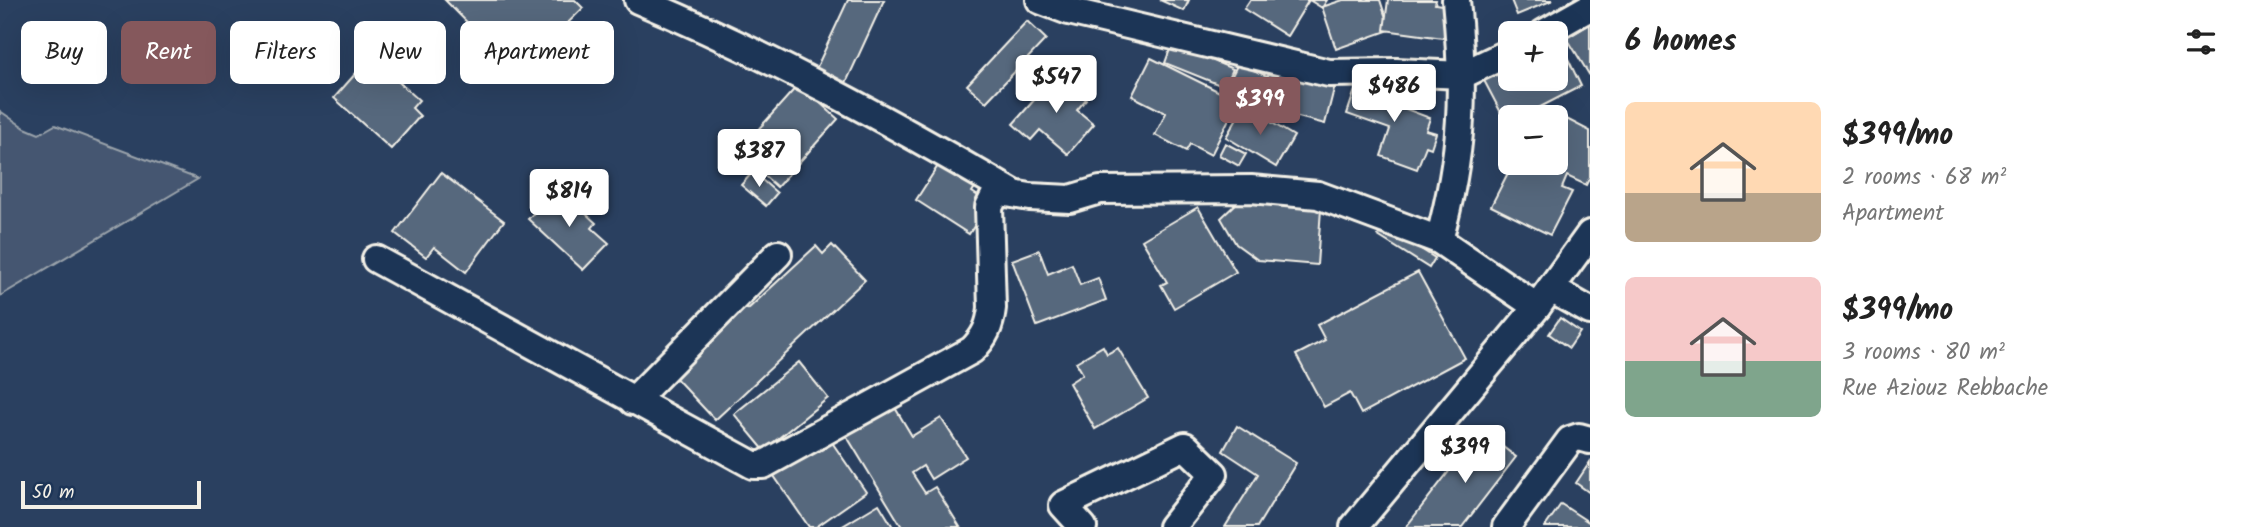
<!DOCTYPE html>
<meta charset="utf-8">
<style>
:root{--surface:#fff;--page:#f6f6f6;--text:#222;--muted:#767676;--accent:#85585c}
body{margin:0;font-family:Kalam,sans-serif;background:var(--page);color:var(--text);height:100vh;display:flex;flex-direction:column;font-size:26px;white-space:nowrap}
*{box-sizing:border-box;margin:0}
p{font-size:23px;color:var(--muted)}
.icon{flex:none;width:38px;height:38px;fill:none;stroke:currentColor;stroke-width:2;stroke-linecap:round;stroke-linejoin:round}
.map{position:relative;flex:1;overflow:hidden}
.drawer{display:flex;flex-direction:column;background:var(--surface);width:665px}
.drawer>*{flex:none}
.guide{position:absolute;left:21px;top:21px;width:665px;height:63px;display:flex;gap:14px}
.tools{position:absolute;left:1498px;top:21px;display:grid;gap:14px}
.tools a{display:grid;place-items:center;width:70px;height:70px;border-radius:10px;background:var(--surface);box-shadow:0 7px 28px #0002;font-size:35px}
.scale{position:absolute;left:21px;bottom:18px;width:180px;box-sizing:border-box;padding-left:7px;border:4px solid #f4f1e8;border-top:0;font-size:19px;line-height:24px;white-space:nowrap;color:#f4f1e8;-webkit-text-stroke:5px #1d3557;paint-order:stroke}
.price{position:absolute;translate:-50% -60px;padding:0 16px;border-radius:7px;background:#fff;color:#222;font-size:23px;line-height:46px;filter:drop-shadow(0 2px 4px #0008)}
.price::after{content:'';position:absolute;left:50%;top:42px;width:21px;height:16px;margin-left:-10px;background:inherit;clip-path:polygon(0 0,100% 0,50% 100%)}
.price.on{background:var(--accent);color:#fff}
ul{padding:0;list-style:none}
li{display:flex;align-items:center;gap:21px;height:175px;padding:0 35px}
li span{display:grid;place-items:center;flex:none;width:196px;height:140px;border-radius:10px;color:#555}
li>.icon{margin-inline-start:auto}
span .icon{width:84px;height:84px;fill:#fffc;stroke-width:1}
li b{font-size:30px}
h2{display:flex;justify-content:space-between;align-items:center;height:84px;padding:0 35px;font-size:30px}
.tag{padding:0 24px;border-radius:10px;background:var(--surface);box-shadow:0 7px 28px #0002;font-size:24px;line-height:63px}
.tag.on{background:var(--accent);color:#fff}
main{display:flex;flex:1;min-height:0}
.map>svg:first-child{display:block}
.green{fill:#445771;stroke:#9ca4ac;stroke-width:2}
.building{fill:#56677d;stroke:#f4f1e8;stroke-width:2}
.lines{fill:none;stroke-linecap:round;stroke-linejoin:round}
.minor-casing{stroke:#f4f1e8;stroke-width:32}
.minor{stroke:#1d3557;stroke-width:26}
</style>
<main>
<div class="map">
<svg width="1590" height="527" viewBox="0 0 1590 527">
<rect width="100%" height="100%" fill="#2a4060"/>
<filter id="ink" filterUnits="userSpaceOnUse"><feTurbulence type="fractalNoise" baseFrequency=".0143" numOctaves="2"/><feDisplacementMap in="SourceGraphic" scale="14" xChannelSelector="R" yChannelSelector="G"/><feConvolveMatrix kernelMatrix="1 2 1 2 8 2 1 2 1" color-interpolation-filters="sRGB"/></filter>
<g filter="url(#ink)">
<polygon class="green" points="0,111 25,128 39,134 55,125 198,179 0,296"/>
<g class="building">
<polygon points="445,0 575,0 583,8 517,73"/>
<polygon points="848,0 884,0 845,85 815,71"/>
<polygon points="1160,0 1189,0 1184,11"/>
<polygon points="1250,0 1327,0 1322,8 1309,0 1287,36 1244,9"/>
<polygon points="1343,0 1380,0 1390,30 1336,49 1322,7"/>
<polygon points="1388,0 1436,0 1435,4 1455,7 1451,39 1384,30"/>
<polygon points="1511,0 1553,0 1517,15"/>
<polygon points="1027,21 1046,39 986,102 967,85"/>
<polygon points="1590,24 1590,76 1567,38"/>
<polygon points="1559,40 1581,86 1521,117 1510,117 1510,122 1507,124 1479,71 1510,55 1510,79 1556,79 1556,41"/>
<polygon points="1172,44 1233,69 1225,87 1165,63"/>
<polygon points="1151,58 1238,101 1211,155 1190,144 1186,151 1155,135 1166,113 1132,96"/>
<polygon points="1238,63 1267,76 1259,95 1230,80"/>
<polygon points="381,66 419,100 412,108 420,116 391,149 334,98 357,72 368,81"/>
<polygon points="1270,68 1335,85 1325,124 1260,107"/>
<polygon points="1057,74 1086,99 1077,110 1094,124 1068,154 1040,130 1031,140 1013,124"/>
<polygon points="1381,80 1396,86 1390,103 1430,118 1426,130 1436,133 1431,148 1426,146 1417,169 1381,156 1390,129 1347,114 1356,87 1376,94"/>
<polygon points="799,84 838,119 777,187 738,152"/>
<polygon points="1244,106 1294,136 1276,167 1226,137"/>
<polygon points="1553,112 1590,131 1590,177 1586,185 1567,176 1562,188 1572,192 1550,235 1491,206 1513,163 1525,168 1527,163 1556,163 1556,117 1550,117"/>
<polygon points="1225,143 1246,154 1239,166 1219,155"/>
<polygon points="943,158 979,181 972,192 989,203 969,234 916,200"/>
<polygon points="753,172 777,193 766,206 741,185"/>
<polygon points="441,173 504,221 466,272 434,247 426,257 395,233"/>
<polygon points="558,188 596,223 592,228 609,243 583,270 528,219"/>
<polygon points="1239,201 1321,209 1317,265 1258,260 1236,244 1221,218"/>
<polygon points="1198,207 1236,272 1174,308 1161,285 1167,282 1142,240"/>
<polygon points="1384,226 1435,258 1429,268 1378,236"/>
<polygon points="832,245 865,280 715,420 671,373 744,305 748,309 816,246 823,254"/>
<polygon points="1039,250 1048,274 1072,264 1080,285 1098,278 1106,300 1037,326 1012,260"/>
<polygon points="1418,272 1465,358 1361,414 1350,393 1324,407 1296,355 1325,340 1317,325"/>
<polygon points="1560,318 1580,332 1569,348 1549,334"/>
<polygon points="1103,346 1107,354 1118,348 1148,398 1095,429 1069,383 1083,374 1076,362"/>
<polygon points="799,362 828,398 764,450 734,414"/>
<polygon points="894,406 912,436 941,418 966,457 931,479 923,466 912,473 925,493 935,487 960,527 902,527 846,435"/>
<polygon points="1237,426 1296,463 1257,527 1225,527 1258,474 1223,451"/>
<polygon points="1481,430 1516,457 1462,527 1406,527"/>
<polygon points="829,438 866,492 816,527 809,527 774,476"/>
<polygon points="1590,462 1590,493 1576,483"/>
<polygon points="879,504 893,527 841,527"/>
<polygon points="1561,504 1590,523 1590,527 1545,527"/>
</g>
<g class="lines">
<g class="minor-casing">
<g id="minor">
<path d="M638 0C767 54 891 122 1011 192"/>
<polyline points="1040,0 1069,11 1329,73 1396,72 1462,75 1510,52"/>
<polyline points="1544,33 1590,7"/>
<path d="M1439 240C1463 153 1465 90 1456 0"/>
<path d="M376 259 753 465H763L972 350C985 337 990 326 992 308L989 207 994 197 1001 192 1030 197 1070 199 1100 190 1251 189 1318 195 1439 240 1537 307"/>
<polyline points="1551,289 1590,311"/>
<polyline points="633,401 778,254"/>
<polyline points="1083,527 1063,505 1185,446 1214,474 1172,527"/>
<polyline points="1354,527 1537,307 1590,234"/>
<polyline points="1506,527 1570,440 1579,437 1590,440"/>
</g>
</g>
<use href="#minor" class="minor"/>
</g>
</g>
</svg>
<div class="tools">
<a>+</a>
<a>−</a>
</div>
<div class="scale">50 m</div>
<b class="price" style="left:1056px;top:115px">$547</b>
<b class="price" style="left:1394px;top:124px">$486</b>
<b class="price on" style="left:1260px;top:137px">$399</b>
<b class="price" style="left:759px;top:189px">$387</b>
<b class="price" style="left:569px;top:229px">$814</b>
<b class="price" style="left:1465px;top:485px">$399</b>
<div class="guide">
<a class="tag">Buy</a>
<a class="tag on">Rent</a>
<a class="tag">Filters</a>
<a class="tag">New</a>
<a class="tag">Apartment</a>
</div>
</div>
<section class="drawer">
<h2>6 homes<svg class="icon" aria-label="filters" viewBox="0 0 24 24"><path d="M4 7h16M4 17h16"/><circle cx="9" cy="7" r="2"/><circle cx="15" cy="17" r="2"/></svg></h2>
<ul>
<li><span style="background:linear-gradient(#ffd9b3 65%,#b9a48a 0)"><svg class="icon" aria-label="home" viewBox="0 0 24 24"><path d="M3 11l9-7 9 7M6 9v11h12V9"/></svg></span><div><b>$399/mo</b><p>2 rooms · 68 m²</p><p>Apartment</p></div></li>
<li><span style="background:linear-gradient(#f6c9c9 60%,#7fa58c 0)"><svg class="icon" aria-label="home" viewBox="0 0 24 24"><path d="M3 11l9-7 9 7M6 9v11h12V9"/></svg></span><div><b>$399/mo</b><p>3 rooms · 80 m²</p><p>Rue Aziouz Rebbache</p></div></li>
</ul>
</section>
</main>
